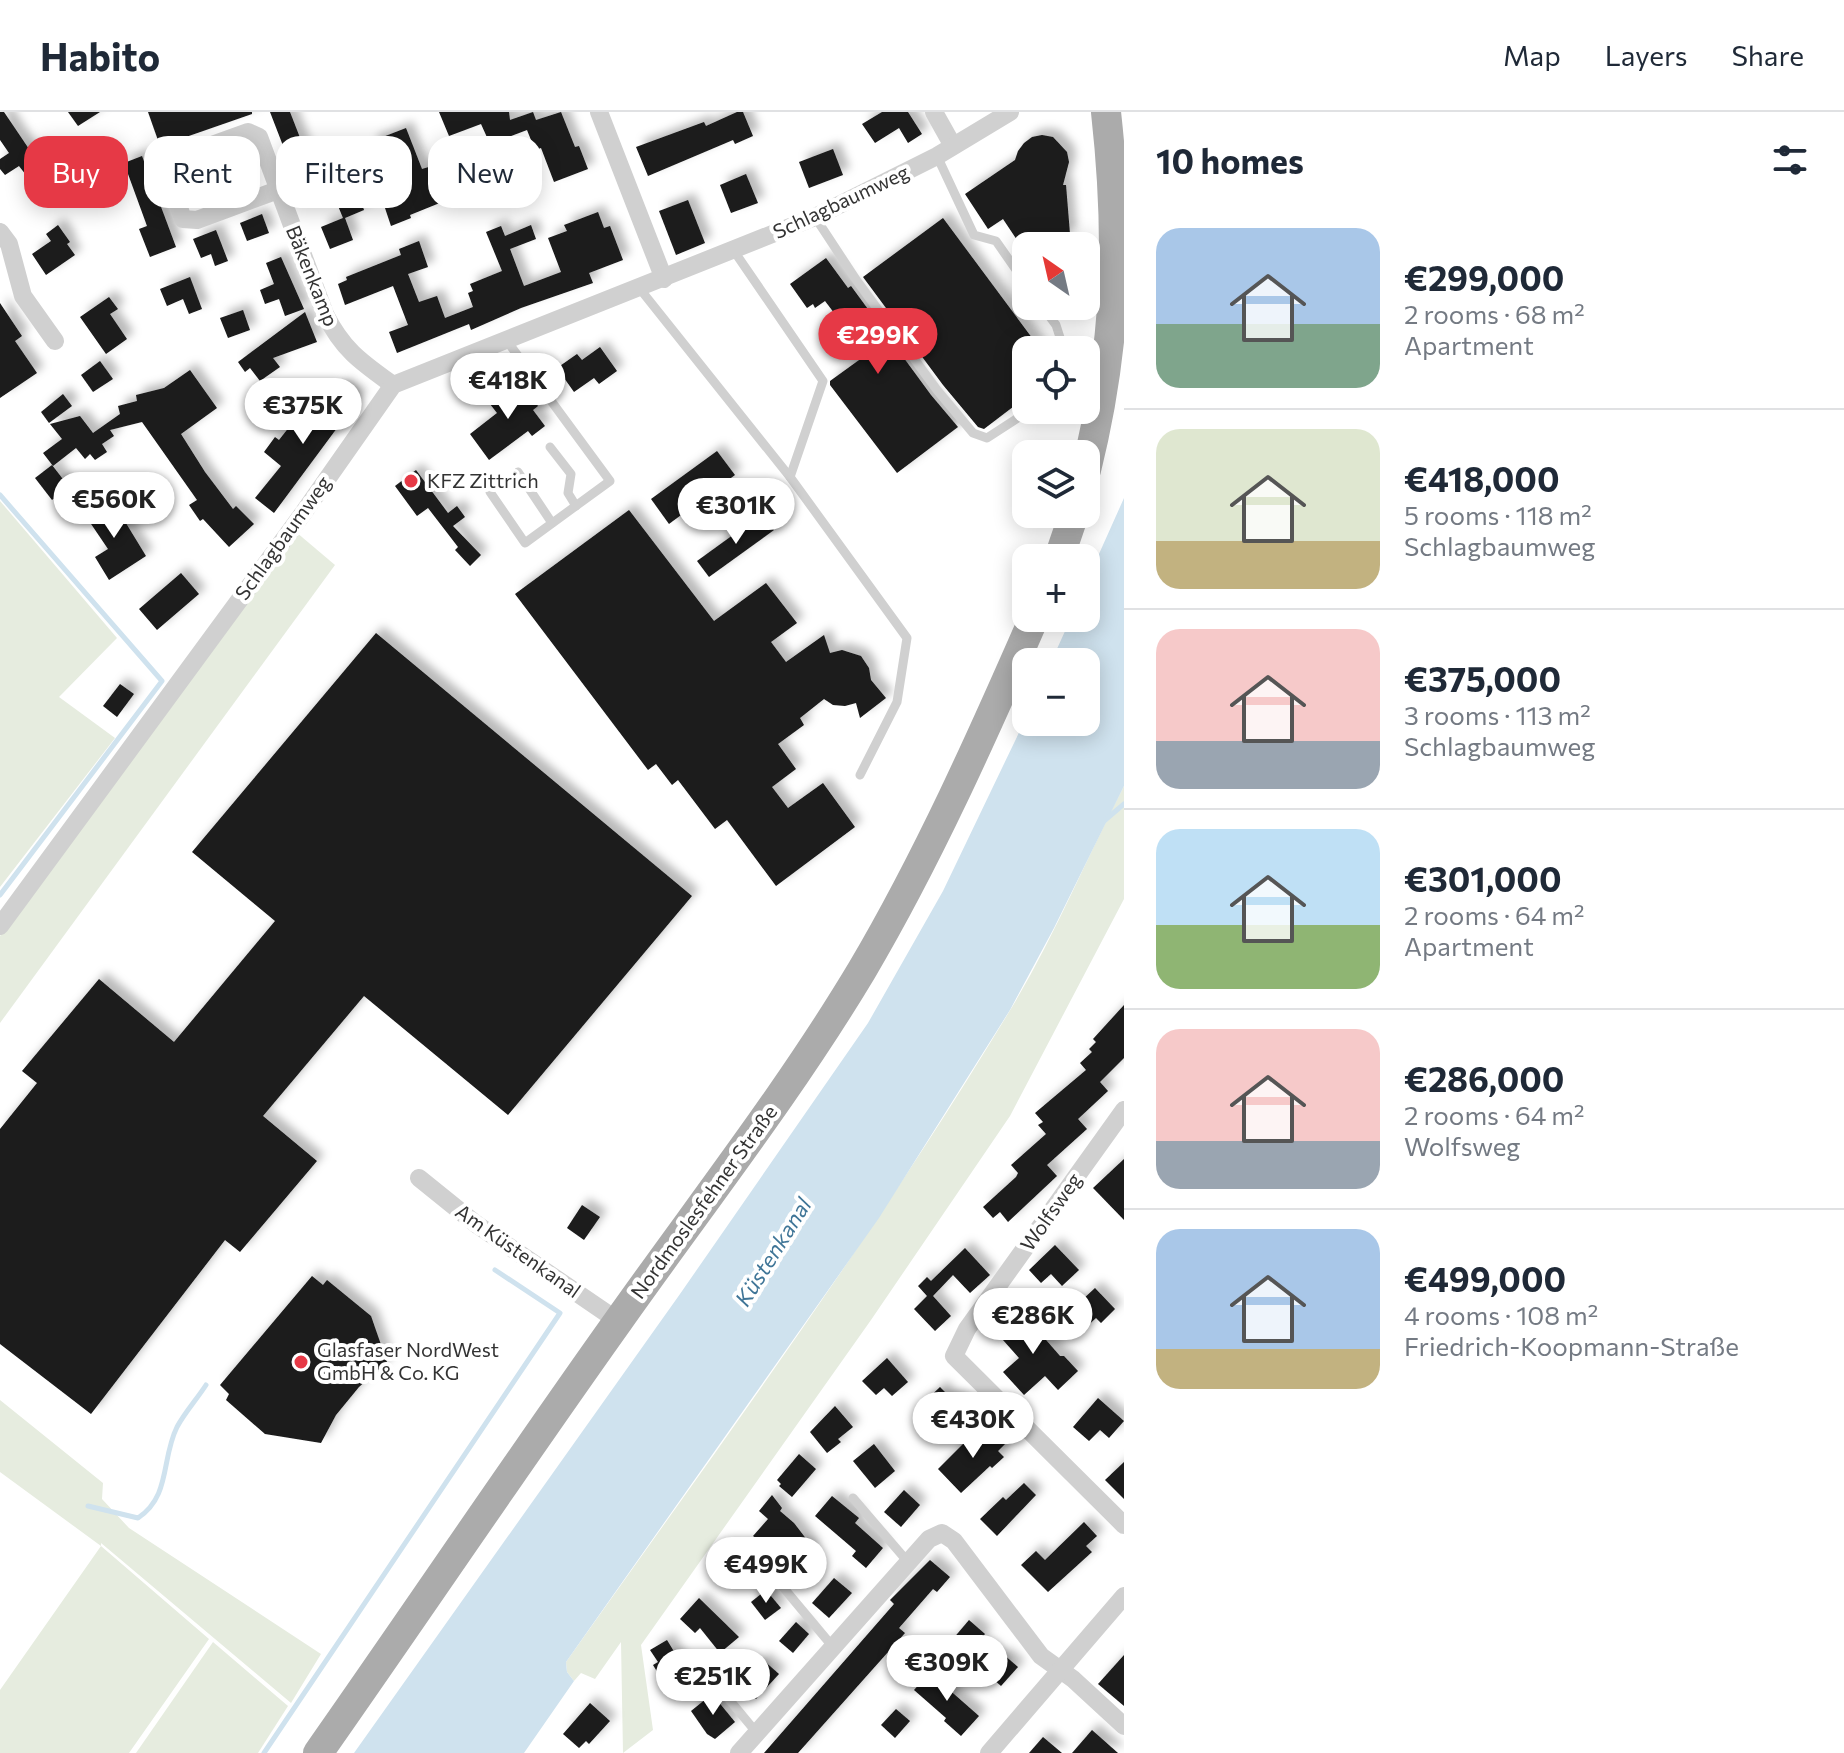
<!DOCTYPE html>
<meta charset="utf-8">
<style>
:root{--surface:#fff;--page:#f6f6f7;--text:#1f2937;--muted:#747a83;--line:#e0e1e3;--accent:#e63946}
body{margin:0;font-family:Commissioner,sans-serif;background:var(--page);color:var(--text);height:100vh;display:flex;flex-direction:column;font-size:30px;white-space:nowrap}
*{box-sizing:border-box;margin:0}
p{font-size:26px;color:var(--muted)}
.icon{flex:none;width:44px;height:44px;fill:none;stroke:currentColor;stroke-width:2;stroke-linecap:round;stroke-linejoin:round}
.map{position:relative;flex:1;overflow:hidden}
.details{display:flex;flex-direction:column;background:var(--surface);width:720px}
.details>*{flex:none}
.guide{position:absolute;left:24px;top:24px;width:760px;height:72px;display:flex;gap:16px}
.needle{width:52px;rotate:326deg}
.tools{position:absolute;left:1012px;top:120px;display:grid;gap:16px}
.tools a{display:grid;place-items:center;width:88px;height:88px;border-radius:16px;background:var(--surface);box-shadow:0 4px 20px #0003;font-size:40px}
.price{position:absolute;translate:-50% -68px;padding:0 18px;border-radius:28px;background:#fff;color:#222;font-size:26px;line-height:52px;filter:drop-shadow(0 2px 4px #0008)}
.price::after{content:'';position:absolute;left:50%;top:48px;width:24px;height:18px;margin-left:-12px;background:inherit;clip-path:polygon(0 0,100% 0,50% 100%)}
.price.current{background:var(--accent);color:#fff}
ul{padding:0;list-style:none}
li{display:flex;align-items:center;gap:24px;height:200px;padding:0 32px}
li+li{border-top:2px solid var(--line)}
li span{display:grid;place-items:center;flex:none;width:224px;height:160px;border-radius:24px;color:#555}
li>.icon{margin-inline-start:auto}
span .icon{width:96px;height:96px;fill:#fffc;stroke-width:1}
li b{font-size:34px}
h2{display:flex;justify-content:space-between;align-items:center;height:96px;padding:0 32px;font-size:34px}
.chip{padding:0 28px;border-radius:24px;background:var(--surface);box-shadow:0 4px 20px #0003;font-size:28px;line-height:72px}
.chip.current{background:var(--accent);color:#fff}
header{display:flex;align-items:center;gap:48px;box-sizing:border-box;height:112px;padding:0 40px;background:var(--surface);border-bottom:2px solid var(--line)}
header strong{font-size:38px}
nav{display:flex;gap:44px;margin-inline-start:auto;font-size:28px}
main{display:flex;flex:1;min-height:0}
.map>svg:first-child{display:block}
.green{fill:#e6ecdf}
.water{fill:#cfe2ee}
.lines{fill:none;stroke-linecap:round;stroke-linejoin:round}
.stream{stroke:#cfe2ee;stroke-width:5}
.building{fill:#1a1a1a;filter:url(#shadow)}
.service{stroke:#d0d0d0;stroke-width:9}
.minor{stroke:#d0d0d0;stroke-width:18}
.primary{stroke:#ababab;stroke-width:30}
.poi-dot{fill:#e63946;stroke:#fff;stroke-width:3}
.labels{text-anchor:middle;stroke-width:8;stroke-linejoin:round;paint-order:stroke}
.street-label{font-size:20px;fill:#333;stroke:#fff}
.poi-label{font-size:20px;fill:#333;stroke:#fff;text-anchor:start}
.water-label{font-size:22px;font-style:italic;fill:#3f7597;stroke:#fff}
</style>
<header>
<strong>Habito</strong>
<nav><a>Map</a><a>Layers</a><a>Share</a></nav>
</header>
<main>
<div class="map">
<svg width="1124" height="1641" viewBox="0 0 1124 1641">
<defs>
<filter id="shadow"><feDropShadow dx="7" dy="-7" stdDeviation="4" flood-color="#0004"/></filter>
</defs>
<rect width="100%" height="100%" fill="#fff"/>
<g class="green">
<polygon points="0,389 117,526 59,585 115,626 0,775"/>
<polygon points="296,420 335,453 0,911 0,824"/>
<path d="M1124 674V787L1010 1004 871 1208 641 1533 653 1618 623 1641 621 1530 595 1567 581 1561 574 1569 567 1560 566 1550C718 1336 873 1125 1009 900 1053 828 1085 749 1124 674Z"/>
<polygon points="0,1288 103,1371 102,1387 129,1416 321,1542 291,1591 101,1431 101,1434 209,1527 129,1641 0,1641 0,1578 101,1434 0,1360"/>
<polygon points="213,1530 288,1594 258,1641 136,1641"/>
</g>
<polygon class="water" points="1124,386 1124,674 1054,816 1010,898 879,1106 566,1550 567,1560 574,1569 524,1641 354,1641 680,1182 868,911 943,779 1026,606 1026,610 1086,610 1086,550 1051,550 1071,506 1086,506 1086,471"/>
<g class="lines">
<g class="stream">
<polyline points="0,383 162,569 0,783"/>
<polyline points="1104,709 1124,692"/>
<path d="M88 1394 138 1406C171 1384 161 1347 177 1315 185 1300 197 1287 206 1273"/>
<polyline points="264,1641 560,1201 495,1158"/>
</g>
</g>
<g class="building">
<polygon points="0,0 4,0 31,40 38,36 46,48 26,63 19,54 5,63 0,57 0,47 9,41 0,28"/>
<polygon points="68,0 100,0 78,14"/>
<polygon points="148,0 252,0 252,2 160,34"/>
<polygon points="270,0 290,0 311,54 332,46 335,54 347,49 364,98 345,106 353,128 330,137 321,115 343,106 331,77 304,88"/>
<polygon points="439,0 509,0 510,8 533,0 536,8 561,0 575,35 579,34 588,57 554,70 541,36 535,38 527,18 490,32 481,12 449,24"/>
<polygon points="737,0 743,0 753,24 735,32 733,28 648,64 636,35 704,10 706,14"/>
<polygon points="882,0 908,0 922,22 908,31 899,16 875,31 862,12"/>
<polygon points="406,16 422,57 432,54 438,68 487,49 483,39 499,32 508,54 512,52 520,74 503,80 500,73 464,86 462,82 410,103 411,106 391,114 385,96 398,91 382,50 378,51 370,30"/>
<polygon points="1042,23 1053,25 1067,40 1069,50 1063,73 1066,73 1070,122 1059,129 1062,134 1021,134 1003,107 988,117 965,82 1015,48 1018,39 1024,31 1032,25"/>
<polygon points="833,37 843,63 809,76 799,50"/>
<polygon points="78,41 94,64 81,74 77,68 58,81 46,64"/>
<polygon points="142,44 176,135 150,145 139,117 147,114 124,51"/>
<polygon points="746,62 758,91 731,101 720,73"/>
<polygon points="688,88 705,131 676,143 659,99"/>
<polygon points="598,100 604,116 610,114 623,148 589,161 593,171 521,196 471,218 469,212 397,241 389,220 408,213 393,174 345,193 338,172 347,168 346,165 401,143 399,137 419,129 428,155 408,162 419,190 437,184 445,206 473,195 468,181 473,179 470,172 502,159 486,120 501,114 505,124 531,113 536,127 510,137 524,174 561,160 548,126 567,119 564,113"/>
<polygon points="262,102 269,121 247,129 240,111"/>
<polygon points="943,106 1041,238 1026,238 1026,285 984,317 978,315 943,273 863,165"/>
<polygon points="58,113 70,130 67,132 75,143 46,163 32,142 51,129 46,122"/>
<polygon points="216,118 228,149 215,154 211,142 201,146 193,127"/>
<polygon points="281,145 304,197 285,204 279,187 265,192 260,178 274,172 266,151"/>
<polygon points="826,146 848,176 851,174 931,283 958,315 897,361 830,273 830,269 866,243 825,189 815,196 813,192 807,196 790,172"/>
<polygon points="190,165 202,197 189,202 183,187 167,194 160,177"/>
<polygon points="109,185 118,197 110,202 127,227 106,242 80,205"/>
<polygon points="0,191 22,224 15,229 37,261 0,286"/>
<polygon points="243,198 250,218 228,226 220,206"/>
<polygon points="305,200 317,230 273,246 280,255 260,269 250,256 245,260 238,250"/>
<polygon points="600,235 617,259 599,272 594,266 574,280 557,256 577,242 582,248"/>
<polygon points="100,249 113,267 93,280 81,263"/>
<polygon points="190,258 217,296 181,322 205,360 233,397 236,394 254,412 229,435 203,407 200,409 189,393 197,388 142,310 110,318 114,324 102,332 107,340 95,348 90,342 85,347 76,336 53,354 43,341 62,327 50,312 80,304 93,321 120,302 118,294 137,289 136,283 164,276"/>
<polygon points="520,269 538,294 533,298 545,314 532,324 528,319 489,348 470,322 497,301 490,292"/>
<polygon points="342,272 360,285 274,401 255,386 281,354 264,340 275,325 279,328 305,295 317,304"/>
<polygon points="63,282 72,294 49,311 41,300"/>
<polygon points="717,339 735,363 669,412 651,387"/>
<polygon points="52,353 69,375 52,388 35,366"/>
<polygon points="416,358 448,401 457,394 465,405 453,414 481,443 470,454 455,438 458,435 428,396 417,404 395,374"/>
<polygon points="110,385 146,444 109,468 95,445 108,437 85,403"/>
<polygon points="629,398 714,509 766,471 797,511 771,530 786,550 824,523 830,541 842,538 861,544 869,556 871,568 886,586 860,606 856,591 845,594 833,593 824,587 800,606 804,613 778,632 796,657 772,675 788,696 823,671 855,715 776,774 727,708 715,717 678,668 672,673 656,652 648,658 515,482"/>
<polygon points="762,402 774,418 709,465 697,449"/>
<polygon points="181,461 199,482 157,518 139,497"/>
<polygon points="376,521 692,784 508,1003 364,884 263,1004 317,1049 240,1140 225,1128 91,1302 0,1232 0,1017 37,971 22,959 99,867 174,930 275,809 192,740"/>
<polygon points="120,572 134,582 117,605 103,594"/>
<polygon points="1124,893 1124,946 1100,970 1108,979 1078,1007 1087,1017 1047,1053 1057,1064 1008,1110 1000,1100 993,1106 983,1095 1016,1065 1018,1061 1011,1053 1046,1022 1038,1013 1043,1010 1035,1001 1086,958 1080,951 1092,940 1089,937 1096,930 1093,927"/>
<polygon points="1124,1047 1124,1108 1093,1076"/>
<polygon points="582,1093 600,1105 584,1128 567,1116"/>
<polygon points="1055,1133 1079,1158 1062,1174 1051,1162 1041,1171 1029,1158"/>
<polygon points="965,1136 990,1163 970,1181 953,1163 933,1184 951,1204 935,1219 914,1197 927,1184 918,1174 927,1165 931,1169"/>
<polygon points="312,1164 323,1173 327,1168 371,1204 387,1250 359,1275 336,1303 321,1331 265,1322 226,1288 229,1282 220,1273"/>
<polygon points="1095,1176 1115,1197 1101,1211 1096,1206 1083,1218 1067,1202"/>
<polygon points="1019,1197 1060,1244 1064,1244 1078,1259 1058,1278 1045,1264 1024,1283 1003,1260 1019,1246 995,1219"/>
<polygon points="887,1246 908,1270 892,1284 884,1276 876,1283 862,1269"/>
<polygon points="940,1275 952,1287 955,1284 967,1296 950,1312 938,1300 935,1303 923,1291"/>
<polygon points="1098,1286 1124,1309 1109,1326 1100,1318 1089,1329 1073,1315"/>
<polygon points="835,1294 853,1315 838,1327 841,1330 827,1341 810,1320"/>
<polygon points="988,1315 1005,1332 998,1339 1004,1345 992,1356 990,1354 961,1381 938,1357 968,1327 971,1331"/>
<polygon points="874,1332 895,1359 875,1376 853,1349"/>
<polygon points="799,1342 816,1357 792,1385 779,1374 781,1372 777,1368"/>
<polygon points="1124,1350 1124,1387 1105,1368"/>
<polygon points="1024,1371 1036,1383 997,1424 980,1407 1003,1385 1006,1388"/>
<polygon points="904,1378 920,1393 901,1415 884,1400"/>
<polygon points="772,1383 782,1396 780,1399 794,1411 814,1437 792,1454 772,1429 767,1435 753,1424 768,1407 759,1399"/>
<polygon points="832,1384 859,1406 855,1411 883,1436 866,1456 852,1444 856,1439 815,1404"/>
<polygon points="1084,1410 1097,1424 1086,1434 1092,1440 1048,1480 1021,1453 1036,1439 1045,1448"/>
<polygon points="730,1439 747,1453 729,1474 712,1460"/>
<polygon points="930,1448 950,1465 937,1480 933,1477 899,1516 905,1521 798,1641 764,1641 894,1492 890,1488"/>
<polygon points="834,1466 852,1481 829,1506 812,1491"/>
<polygon points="766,1478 781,1496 765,1508 751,1490"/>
<polygon points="699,1486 739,1525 720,1541 700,1516 695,1521 680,1507"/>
<polygon points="969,1508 985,1522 968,1542 952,1528"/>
<polygon points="796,1510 809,1522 793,1541 779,1529"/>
<polygon points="667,1528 684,1556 667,1566 665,1563 661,1566 653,1553 658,1550 650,1538"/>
<polygon points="1003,1542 1018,1555 1001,1574 986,1561"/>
<polygon points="1124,1543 1124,1594 1098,1572"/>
<polygon points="762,1547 779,1562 756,1587 739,1572"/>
<polygon points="932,1558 948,1572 946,1575 979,1604 961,1624 944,1609 946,1606 914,1578"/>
<polygon points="712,1582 735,1610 715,1627 707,1622 691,1599"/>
<polygon points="590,1591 610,1609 589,1632 586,1629 579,1636 563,1622"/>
<polygon points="896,1597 910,1609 895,1626 881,1613"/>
<polygon points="1092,1618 1118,1641 1072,1641"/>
<polygon points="1043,1625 1062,1641 1029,1641"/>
</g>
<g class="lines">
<g class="service">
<polyline points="937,44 974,123 996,129 1026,172"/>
<polyline points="815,105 857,169 937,278 973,321 987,326 1030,298"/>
<polyline points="734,139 823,269 790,365 907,526 897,590 860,663"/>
<polyline points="640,177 790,365"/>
<polyline points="1042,194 1056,213 1064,238"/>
<polyline points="550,335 571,362 568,381 576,394"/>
<polyline points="518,360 552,411"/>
<polyline points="490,380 525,431 610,369 507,229"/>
<polyline points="853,1386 908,1450"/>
<polyline points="782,1474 833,1535"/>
<polyline points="708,1562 757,1621"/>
</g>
<g class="minor">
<polyline points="599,0 664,167"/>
<polyline points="934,0 953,34"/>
<path d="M278 78 197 108 183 107 165 56 176 46 248 20 259 25 325 202C343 238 361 250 393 273"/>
<polyline points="0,120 9,132 23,184 55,229"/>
<polyline points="0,814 304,400 393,273 815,105 937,44 1010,0"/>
<polyline points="1124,998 967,1217 954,1244 1124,1413"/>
<polyline points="419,1066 476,1112 618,1209"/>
<polyline points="739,1641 929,1427 942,1421 954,1429 1041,1544 1073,1567 1124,1614"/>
<polyline points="989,1641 1124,1484"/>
</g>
<g class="primary">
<path d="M1086 358C1117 234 1120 126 1106 0"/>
<polyline points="1059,446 1074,402"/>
<path d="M318 1641C419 1497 517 1351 619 1208 701 1092 789 980 862 858 928 746 982 625 1034 506"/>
</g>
</g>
<g class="poi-dot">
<circle cx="411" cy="369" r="8"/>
<circle cx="301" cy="1250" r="8"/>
</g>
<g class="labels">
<g class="street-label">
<text transform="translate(841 90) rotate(-25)" y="7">Schlagbaumweg</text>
<text transform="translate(312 164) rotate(68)" y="7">Bäkenkamp</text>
<text transform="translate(283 426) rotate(-54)" y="7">Schlagbaumweg</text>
<text transform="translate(704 1090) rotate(-54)" y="7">Nordmoslesfehner Straße</text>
<text transform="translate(1051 1100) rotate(-55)" y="7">Wolfsweg</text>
<text transform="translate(518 1139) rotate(35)" y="7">Am Küstenkanal</text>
</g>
<g class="poi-label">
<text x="427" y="376">KFZ Zittrich</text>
<text x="317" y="1245">Glasfaser NordWest<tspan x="317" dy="23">GmbH &amp; Co. KG</tspan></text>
</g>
<g class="water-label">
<text transform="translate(773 1140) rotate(-58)" y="8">Küstenkanal</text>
</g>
</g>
</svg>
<div class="tools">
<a><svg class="needle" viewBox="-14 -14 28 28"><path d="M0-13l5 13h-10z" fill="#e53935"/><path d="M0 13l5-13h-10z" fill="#747a83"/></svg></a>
<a><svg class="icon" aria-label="locate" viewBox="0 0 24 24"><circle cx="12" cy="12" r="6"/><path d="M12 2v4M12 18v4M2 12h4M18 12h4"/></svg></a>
<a><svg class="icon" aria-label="layers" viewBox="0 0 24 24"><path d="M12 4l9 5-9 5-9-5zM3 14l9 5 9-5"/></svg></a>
<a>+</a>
<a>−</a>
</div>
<b class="price current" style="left:878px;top:264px">€299K</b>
<b class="price" style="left:508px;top:309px">€418K</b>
<b class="price" style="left:303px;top:334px">€375K</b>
<b class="price" style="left:114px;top:428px">€560K</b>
<b class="price" style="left:736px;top:434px">€301K</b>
<b class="price" style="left:1033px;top:1244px">€286K</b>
<b class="price" style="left:973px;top:1348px">€430K</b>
<b class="price" style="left:766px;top:1493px">€499K</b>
<b class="price" style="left:947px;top:1591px">€309K</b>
<b class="price" style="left:713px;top:1605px">€251K</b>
<div class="guide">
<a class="chip current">Buy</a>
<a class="chip">Rent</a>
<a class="chip">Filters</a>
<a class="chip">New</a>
</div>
</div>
<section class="details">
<h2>10 homes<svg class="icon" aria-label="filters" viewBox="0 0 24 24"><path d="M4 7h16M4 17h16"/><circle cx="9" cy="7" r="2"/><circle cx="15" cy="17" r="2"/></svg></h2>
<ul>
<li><span style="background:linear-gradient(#a9c7e8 60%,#7fa58c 0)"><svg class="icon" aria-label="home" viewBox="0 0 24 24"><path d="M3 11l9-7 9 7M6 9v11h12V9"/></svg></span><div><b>€299,000</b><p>2 rooms · 68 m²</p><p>Apartment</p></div></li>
<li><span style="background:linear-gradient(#dfe7d0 70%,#c2b280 0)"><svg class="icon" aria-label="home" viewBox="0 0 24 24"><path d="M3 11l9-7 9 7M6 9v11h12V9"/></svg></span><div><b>€418,000</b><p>5 rooms · 118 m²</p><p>Schlagbaumweg</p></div></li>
<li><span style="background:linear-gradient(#f6c9c9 70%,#9aa5b1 0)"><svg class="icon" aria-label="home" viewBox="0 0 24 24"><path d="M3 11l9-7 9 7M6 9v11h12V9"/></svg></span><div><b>€375,000</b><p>3 rooms · 113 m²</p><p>Schlagbaumweg</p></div></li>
<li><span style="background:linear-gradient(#bfe0f5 60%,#8fb573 0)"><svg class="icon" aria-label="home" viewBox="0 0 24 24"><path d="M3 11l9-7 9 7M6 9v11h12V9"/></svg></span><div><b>€301,000</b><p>2 rooms · 64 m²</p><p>Apartment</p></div></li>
<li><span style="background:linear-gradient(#f6c9c9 70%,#9aa5b1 0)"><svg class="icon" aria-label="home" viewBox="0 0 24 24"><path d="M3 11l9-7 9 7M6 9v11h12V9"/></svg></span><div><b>€286,000</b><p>2 rooms · 64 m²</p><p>Wolfsweg</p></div></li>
<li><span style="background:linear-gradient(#a9c7e8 75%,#c2b280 0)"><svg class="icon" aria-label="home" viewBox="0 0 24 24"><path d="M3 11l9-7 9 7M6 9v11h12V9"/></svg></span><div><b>€499,000</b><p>4 rooms · 108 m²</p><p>Friedrich-Koopmann-Straße</p></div></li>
</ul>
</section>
</main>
